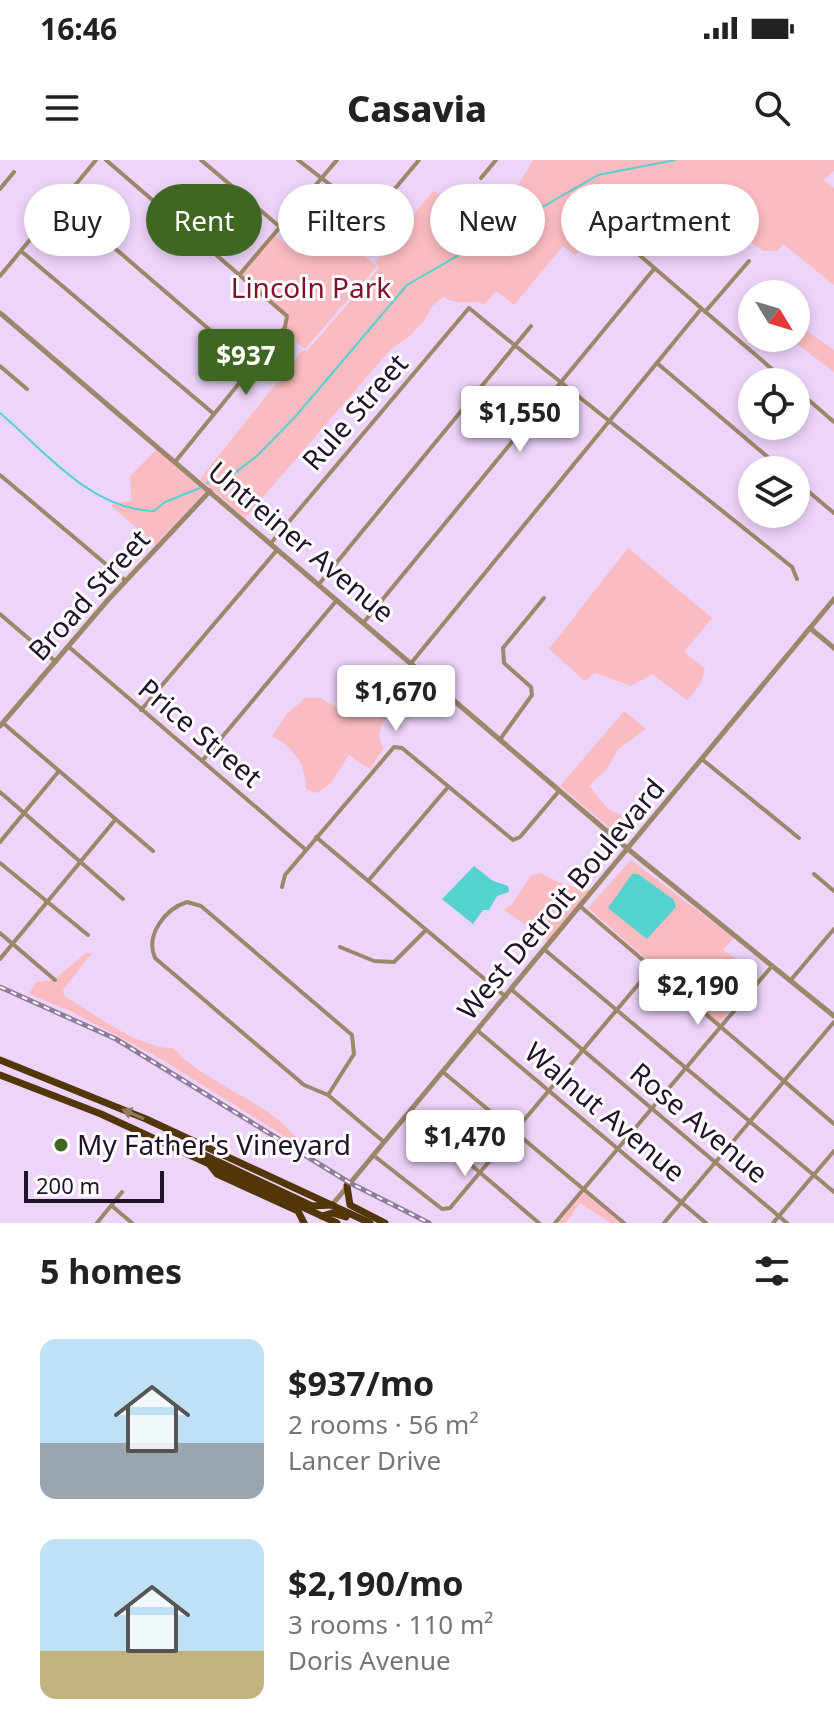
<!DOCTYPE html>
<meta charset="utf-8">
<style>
:root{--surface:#fff;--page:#f6f6f6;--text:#222;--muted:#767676;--accent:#406722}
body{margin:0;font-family:"Noto Sans",sans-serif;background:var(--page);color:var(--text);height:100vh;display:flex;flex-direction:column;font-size:30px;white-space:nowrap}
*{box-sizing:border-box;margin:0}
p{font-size:26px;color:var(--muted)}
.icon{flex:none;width:44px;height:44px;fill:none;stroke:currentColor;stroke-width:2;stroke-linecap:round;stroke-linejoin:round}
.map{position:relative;height:1063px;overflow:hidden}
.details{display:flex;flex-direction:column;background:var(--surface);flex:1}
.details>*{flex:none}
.banner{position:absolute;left:24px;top:24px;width:786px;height:72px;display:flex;gap:16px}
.needle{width:52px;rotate:128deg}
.buttons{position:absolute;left:738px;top:120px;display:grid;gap:16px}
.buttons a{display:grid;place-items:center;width:72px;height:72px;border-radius:50%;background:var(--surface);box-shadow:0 4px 12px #0003;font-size:40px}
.scale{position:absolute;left:24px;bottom:20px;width:140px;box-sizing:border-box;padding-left:8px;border:4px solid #221229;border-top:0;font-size:22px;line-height:28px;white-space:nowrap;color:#221229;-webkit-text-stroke:6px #fff;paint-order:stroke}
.price{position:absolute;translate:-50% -68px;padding:0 18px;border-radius:8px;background:#fff;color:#222;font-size:26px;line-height:52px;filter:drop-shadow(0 2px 4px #0008)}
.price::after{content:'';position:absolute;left:50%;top:48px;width:24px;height:18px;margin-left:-12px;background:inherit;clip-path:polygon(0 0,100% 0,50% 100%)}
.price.current{background:var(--accent);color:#fff}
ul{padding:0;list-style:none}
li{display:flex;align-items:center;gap:24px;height:200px;padding:0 40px}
li span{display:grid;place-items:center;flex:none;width:224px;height:160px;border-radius:16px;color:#555}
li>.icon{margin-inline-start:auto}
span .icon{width:96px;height:96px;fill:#fffc;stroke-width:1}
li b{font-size:34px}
h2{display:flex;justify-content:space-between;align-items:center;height:96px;padding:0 40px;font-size:34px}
.chip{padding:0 28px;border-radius:36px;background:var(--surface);box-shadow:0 4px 12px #0003;font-size:28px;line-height:72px}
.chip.current{background:var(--accent);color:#fff}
.status{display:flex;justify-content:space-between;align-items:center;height:56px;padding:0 40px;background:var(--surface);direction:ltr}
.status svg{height:22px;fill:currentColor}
header{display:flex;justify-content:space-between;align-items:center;height:104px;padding:0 40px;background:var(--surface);font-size:36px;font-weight:800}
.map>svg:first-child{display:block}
.green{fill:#fbbcc1}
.water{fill:#53d2d0}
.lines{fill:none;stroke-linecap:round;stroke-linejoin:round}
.stream{stroke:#53d2d0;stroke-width:2}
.minor{stroke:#9d876a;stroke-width:4}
.tertiary{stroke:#9d876a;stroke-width:5}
.trunk{stroke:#523608;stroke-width:7}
.rail-casing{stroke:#907b9a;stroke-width:5}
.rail{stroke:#fff;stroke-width:2;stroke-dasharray:6;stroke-linecap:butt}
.oneway{fill:#8f7c5e}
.poi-dot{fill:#406722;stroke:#fff;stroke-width:3}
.labels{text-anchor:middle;stroke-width:6;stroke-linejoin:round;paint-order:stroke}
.park-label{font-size:28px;fill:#7e122d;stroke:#fff}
.street-label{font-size:28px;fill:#221229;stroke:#fff}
.poi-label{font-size:28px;fill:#221229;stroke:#fff;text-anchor:start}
</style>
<div class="status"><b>16:46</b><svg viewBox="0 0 49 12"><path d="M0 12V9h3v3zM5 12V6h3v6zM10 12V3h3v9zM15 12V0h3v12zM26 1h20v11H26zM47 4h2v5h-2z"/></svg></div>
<header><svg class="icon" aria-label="menu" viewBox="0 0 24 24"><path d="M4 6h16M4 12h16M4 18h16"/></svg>Casavia<svg class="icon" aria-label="search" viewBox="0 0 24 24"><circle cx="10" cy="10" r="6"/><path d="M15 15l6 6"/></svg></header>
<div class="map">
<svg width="834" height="1063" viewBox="0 0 834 1063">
<rect width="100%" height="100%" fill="#edd4fa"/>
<g class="green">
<path d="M533 0H834V11L823 20 834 28V125L783 84 777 91H763L730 66 715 69 697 92 635 65 626 79 595 73 575 95 563 86 514 145 496 131 485 144C469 139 458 146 443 137L432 146 424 161 410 176 391 189 245 358 200 319 303 190 307 191 379 108 375 102 433 31 470 49 512 36Z"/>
<polygon points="323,63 377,106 305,189 283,170 286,156 240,114 274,74 298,94"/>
<polygon points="796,163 834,190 834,212 789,178 796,178"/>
<polygon points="157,289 206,331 156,384 111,346 115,343 131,341 130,316"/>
<polygon points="628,388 712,458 684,492 705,509 700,525 687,540 652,514 631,526 595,513 585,521 549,489"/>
<path d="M368 524 395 536 387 546 392 551 382 564 379 576 383 589 370 609 349 595 330 624 317 633 306 629C306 604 294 588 272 576L287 554 305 538H321L340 550Z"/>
<polygon points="624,551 646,569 618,589 607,609 589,626 608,649 622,655 611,669 560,626"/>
<polygon points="631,700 734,778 723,790 741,803 726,823 742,836 719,863 588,748"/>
<polygon points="540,713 565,725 592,731 549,782 504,750 513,743 530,716"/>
<path d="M86 793H92L63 830 64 836C95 854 137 888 173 888 211 929 276 942 305 989L161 899 70 851 29 834 36 822 52 820 56 823V818Z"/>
<polygon points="584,1033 620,1063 611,1063 580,1043 566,1063 558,1063"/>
</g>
<g class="water">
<polygon points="474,706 493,721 508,726 509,732 497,736 489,750 483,750 473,764 442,739"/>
<polygon points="632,714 638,714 674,740 676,747 647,779 608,748"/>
</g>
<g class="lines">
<g class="stream">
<path d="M0 253C45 291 91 350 154 351L165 342 200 328"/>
<polyline points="207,323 231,316 258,295 295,257 407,125 598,15 675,0"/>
</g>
<g class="minor">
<polyline points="106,0 287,156 285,167 175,302"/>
<polyline points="201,0 280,67"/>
<polyline points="298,0 368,54 377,50 419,0"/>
<polyline points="481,18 496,0"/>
<polyline points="0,29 14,12"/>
<polyline points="61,42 253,207"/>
<polyline points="630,87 787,222"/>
<polyline points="21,91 214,254"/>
<polyline points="240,114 337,0"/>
<polyline points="0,116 96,0"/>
<polyline points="705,152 749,101"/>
<polyline points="657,203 783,310"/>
<polyline points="0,206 27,229"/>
<polyline points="796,229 834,262"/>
<polyline points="0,315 126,421"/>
<polyline points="796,321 834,353"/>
<path d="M271 383 469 148C576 236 685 320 792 407L797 419"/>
<polyline points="319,424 531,166"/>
<polyline points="0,454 56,502"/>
<polyline points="364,462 654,109"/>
<polyline points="69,487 306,690"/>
<polyline points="412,502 701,149"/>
<polyline points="141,550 277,390"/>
<polyline points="3,563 153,691"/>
<polyline points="501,578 532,535 531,527 504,503 503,488 544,438"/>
<polyline points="703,600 799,678"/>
<polyline points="202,601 337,440"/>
<polyline points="0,632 123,739"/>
<polyline points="316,677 506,837"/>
<polyline points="0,682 59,611"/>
<polyline points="0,703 88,775"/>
<polyline points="814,714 834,731"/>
<polyline points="369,720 448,627"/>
<polyline points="282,727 285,715 394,587 402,588 513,680 520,677 559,631"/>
<path d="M187 742 201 746 352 875 354 894 328 935 304 925 155 798C145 775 165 749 187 742Z"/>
<polyline points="581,747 834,964"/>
<polyline points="0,773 55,820"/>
<polyline points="340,787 374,801 394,802 426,770"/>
<polyline points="545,790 834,1032"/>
<polyline points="0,799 115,660"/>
<polyline points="790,821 834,769"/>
<polyline points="512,830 787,1063"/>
<polyline points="478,871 706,1063"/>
<polyline points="443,912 624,1063"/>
<polyline points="328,935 384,982"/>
<polyline points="409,952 539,1063"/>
<polyline points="373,995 442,1049 450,1048 652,808"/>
<polyline points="112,1046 132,1063"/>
<polyline points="97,1063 122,1032"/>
<polyline points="555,1063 772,806"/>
<polyline points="664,1063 834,862"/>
<polyline points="773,1063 834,991"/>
</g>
<g class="tertiary">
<polyline points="0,153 629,690 834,856"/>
<polyline points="810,468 834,488"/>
<polyline points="0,566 107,441 210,331"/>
<polyline points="332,1045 834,439"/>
</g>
<g class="trunk">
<polyline points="0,900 146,959 370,1063"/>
<polyline points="0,915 101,954 337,1063"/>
<polyline points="182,989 189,988 312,1046 332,1045"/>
<polyline points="210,1005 217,1014 298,1051 304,1063"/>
<polyline points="347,1026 350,1045 385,1063"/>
<polyline points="322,1056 332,1053 346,1057"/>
</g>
<g class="rail-casing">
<polyline id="rail" points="0,827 116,879 350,1023 429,1063"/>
</g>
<use href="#rail" class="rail"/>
</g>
<defs><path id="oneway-solid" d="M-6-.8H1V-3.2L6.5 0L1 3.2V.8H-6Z" transform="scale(2)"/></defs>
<use class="oneway" href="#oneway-solid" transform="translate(133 954) rotate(-157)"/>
<circle class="poi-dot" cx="61" cy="985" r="8"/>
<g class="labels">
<g class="park-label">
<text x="311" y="138">Lincoln Park</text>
</g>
<g class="street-label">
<text transform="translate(355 252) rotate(-49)" y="10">Rule Street</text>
<text transform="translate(301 382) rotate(40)" y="10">Untreiner Avenue</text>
<text transform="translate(89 435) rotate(-48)" y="10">Broad Street</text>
<text transform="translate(200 573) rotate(40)" y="10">Price Street</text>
<text transform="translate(561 739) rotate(-50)" y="10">West Detroit Boulevard</text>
<text transform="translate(605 952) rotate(40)" y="10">Walnut Avenue</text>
<text transform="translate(699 963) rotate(40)" y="10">Rose Avenue</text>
</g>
<g class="poi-label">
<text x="77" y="995">My Father's Vineyard</text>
</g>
</g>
</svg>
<div class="buttons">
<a><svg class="needle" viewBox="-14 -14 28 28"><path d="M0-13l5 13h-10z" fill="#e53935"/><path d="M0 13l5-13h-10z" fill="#767676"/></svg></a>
<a><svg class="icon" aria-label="locate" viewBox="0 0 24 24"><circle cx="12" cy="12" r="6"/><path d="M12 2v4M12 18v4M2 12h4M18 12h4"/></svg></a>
<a><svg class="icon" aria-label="layers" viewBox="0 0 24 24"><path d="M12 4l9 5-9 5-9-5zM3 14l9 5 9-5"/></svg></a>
</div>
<div class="scale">200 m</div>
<b class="price current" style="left:246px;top:237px">$937</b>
<b class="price" style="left:520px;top:294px">$1,550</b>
<b class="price" style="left:396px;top:573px">$1,670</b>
<b class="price" style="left:698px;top:867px">$2,190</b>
<b class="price" style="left:465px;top:1018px">$1,470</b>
<div class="banner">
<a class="chip">Buy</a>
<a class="chip current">Rent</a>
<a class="chip">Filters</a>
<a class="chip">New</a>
<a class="chip">Apartment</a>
</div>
</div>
<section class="details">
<h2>5 homes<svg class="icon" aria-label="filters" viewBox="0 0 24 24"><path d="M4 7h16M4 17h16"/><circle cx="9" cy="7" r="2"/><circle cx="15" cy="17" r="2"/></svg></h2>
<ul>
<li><span style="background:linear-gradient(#bfe0f5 65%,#9aa5b1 0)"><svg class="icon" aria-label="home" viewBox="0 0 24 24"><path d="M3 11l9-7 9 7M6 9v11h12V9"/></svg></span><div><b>$937/mo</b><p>2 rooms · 56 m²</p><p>Lancer Drive</p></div></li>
<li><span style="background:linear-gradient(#bfe0f5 70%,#c2b280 0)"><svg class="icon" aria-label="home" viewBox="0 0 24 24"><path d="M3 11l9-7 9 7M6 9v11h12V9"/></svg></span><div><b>$2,190/mo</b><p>3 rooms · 110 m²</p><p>Doris Avenue</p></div></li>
</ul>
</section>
